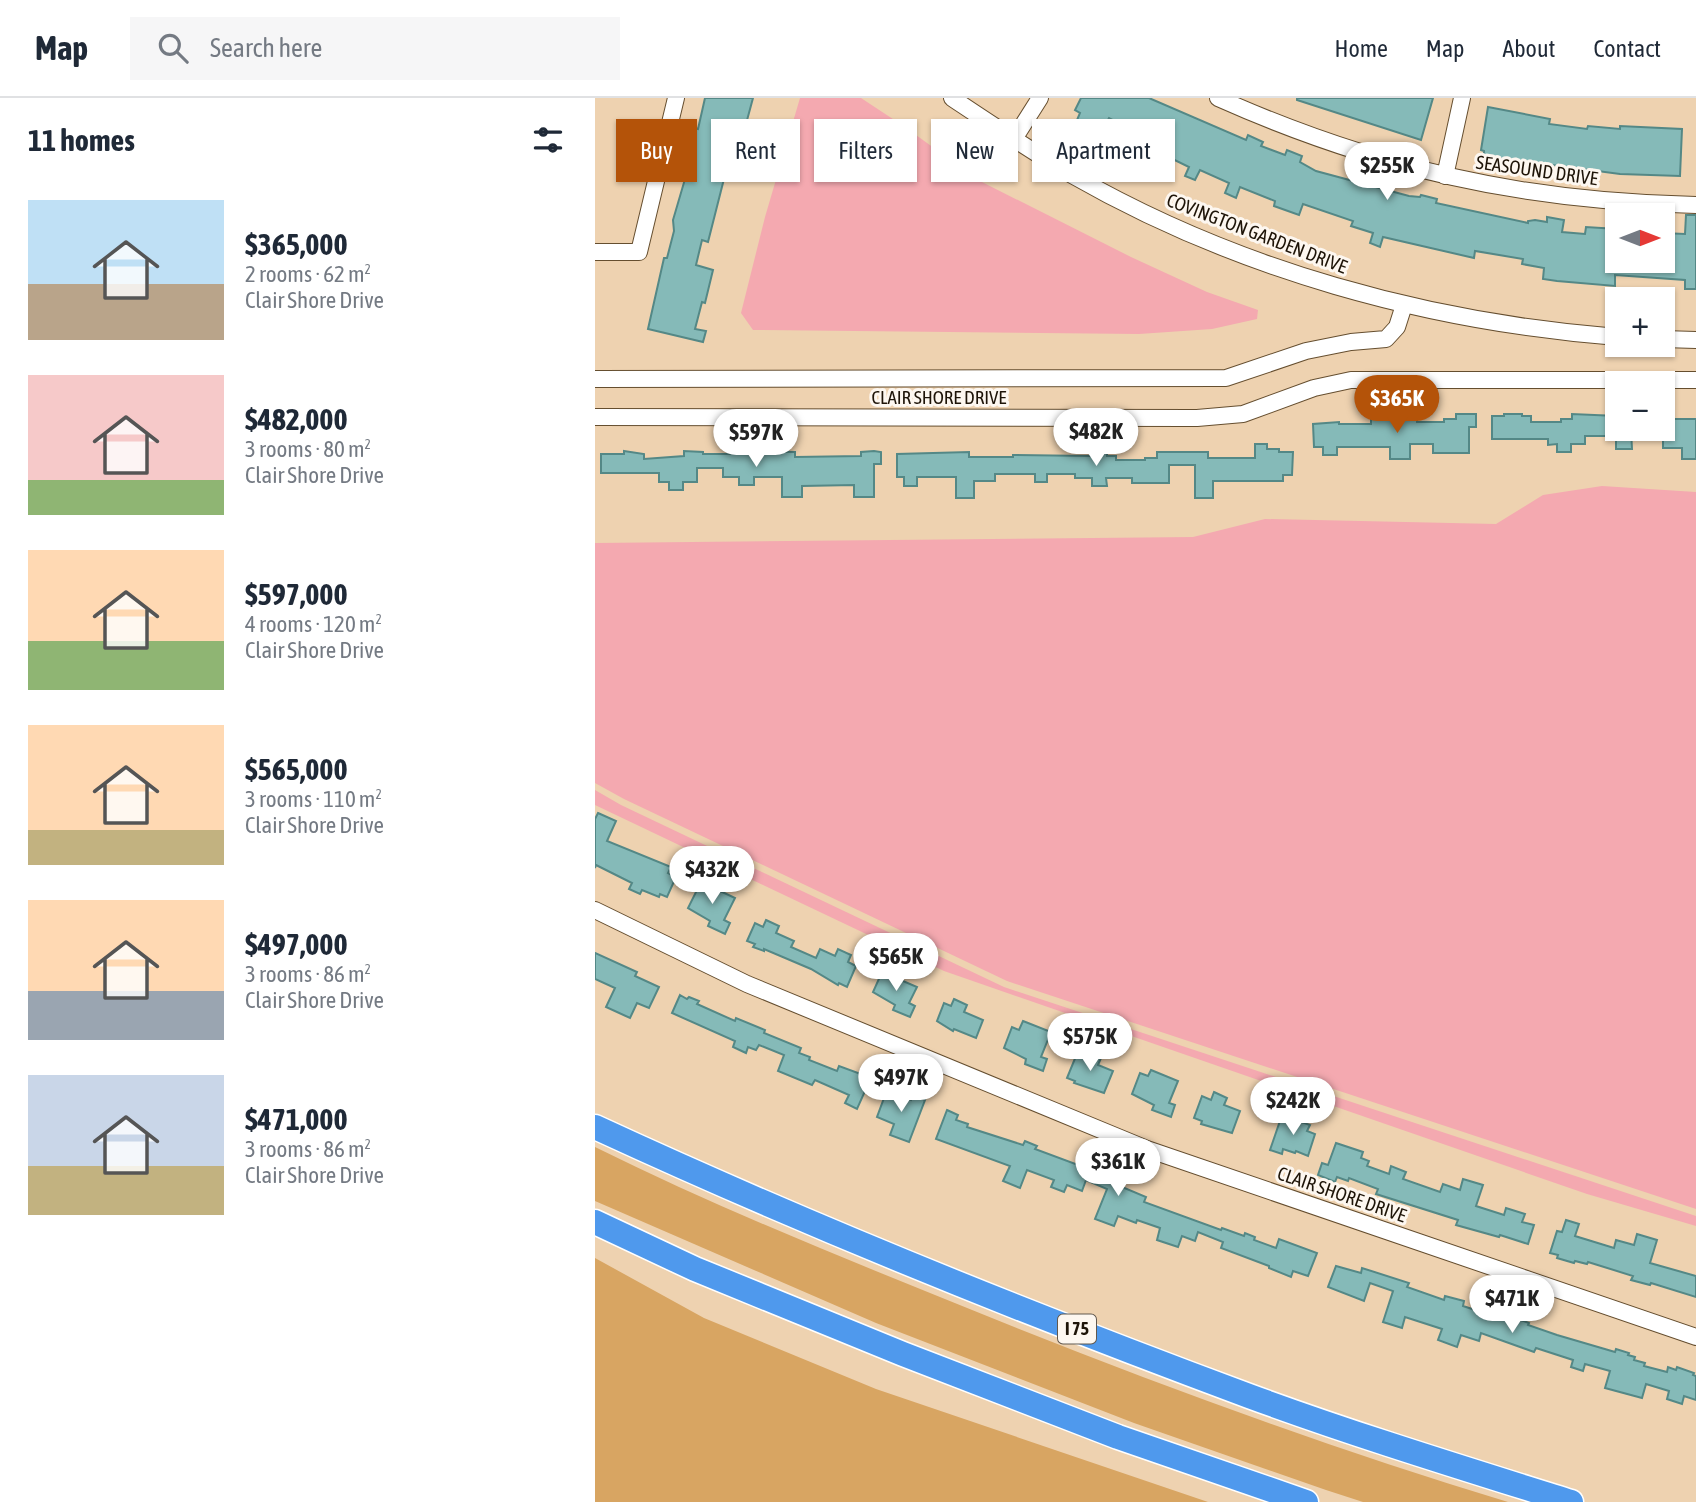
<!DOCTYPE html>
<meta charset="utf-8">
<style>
:root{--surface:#fff;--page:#f6f6f7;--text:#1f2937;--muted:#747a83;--line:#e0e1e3;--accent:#b45309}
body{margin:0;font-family:"Asap Condensed",sans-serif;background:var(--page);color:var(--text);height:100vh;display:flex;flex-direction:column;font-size:26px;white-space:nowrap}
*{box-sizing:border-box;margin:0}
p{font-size:23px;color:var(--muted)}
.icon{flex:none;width:38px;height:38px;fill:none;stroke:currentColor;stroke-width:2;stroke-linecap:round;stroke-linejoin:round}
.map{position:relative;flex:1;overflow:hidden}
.sheet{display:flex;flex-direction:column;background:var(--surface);width:595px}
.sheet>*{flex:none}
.hud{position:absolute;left:21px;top:21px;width:665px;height:63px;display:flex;gap:14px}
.needle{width:46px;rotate:90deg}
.controls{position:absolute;left:1010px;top:105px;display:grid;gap:14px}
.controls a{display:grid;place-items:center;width:70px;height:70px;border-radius:0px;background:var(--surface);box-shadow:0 2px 5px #0004;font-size:35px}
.price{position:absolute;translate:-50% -60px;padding:0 16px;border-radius:24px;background:#fff;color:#222;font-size:23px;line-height:46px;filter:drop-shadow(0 2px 4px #0008)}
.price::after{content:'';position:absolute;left:50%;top:42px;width:21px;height:16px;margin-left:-10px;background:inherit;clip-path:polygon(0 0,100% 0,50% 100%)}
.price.active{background:var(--accent);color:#fff}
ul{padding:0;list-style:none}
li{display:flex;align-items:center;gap:21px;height:175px;padding:0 28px}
li span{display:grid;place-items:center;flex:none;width:196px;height:140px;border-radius:0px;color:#555}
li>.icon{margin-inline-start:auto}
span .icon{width:84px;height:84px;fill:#fffc;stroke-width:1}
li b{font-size:30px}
h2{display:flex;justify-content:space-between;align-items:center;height:84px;padding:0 28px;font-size:30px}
.pill{padding:0 24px;border-radius:0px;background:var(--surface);box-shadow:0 2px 5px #0004;font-size:24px;line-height:63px}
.pill.active{background:var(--accent);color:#fff}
header{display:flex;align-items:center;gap:42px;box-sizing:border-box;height:98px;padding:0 35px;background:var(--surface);border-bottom:2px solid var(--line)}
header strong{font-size:33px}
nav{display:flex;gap:38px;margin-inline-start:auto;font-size:24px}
.search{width:490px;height:63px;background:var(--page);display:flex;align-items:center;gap:18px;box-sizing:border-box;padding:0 24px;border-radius:0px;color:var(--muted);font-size:26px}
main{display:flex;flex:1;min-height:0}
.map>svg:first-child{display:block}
.green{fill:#d8a562}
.water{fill:#f4a9b0}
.building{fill:#85bab8;stroke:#548886;stroke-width:2}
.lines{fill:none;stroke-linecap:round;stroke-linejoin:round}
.minor-casing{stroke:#654e2f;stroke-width:18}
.highway-casing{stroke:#fff;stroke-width:27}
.minor{stroke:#fff;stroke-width:16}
.highway{stroke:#4f99ed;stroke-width:24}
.labels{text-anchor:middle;stroke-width:6;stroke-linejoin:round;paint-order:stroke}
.shield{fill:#fdf7f0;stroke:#61584e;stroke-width:2}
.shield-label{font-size:18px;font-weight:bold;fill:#1e1408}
.street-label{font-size:19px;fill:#1e1408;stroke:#fdf7f0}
</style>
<header>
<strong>Map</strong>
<div class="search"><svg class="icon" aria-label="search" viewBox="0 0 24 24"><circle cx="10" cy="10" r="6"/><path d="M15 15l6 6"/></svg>Search here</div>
<nav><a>Home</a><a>Map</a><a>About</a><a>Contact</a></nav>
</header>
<main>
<section class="sheet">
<h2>11 homes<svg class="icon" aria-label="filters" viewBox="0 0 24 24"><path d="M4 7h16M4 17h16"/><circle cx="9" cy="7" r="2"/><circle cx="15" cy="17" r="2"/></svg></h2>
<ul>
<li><span style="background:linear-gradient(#bfe0f5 60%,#b9a48a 0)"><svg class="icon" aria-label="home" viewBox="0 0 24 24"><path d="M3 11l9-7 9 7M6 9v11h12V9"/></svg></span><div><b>$365,000</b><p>2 rooms · 62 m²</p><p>Clair Shore Drive</p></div></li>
<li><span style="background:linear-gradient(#f6c9c9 75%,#8fb573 0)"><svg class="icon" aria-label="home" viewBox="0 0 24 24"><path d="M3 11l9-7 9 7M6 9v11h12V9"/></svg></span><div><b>$482,000</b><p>3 rooms · 80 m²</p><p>Clair Shore Drive</p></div></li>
<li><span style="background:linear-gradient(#ffd9b3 65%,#8fb573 0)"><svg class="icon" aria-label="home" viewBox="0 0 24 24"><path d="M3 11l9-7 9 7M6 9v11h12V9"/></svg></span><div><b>$597,000</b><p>4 rooms · 120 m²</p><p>Clair Shore Drive</p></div></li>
<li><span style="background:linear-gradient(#ffd9b3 75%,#c2b280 0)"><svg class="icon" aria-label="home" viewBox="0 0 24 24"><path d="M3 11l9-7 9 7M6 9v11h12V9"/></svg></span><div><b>$565,000</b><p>3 rooms · 110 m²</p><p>Clair Shore Drive</p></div></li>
<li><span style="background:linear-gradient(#ffd9b3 65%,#9aa5b1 0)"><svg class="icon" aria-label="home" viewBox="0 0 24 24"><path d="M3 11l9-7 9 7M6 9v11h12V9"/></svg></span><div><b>$497,000</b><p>3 rooms · 86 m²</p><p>Clair Shore Drive</p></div></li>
<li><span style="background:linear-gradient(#c9d6e8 65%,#c2b280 0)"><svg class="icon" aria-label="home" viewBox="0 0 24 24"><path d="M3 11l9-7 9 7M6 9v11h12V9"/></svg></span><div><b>$471,000</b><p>3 rooms · 86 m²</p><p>Clair Shore Drive</p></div></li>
</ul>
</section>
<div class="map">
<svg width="1101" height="1404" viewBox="0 0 1101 1404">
<rect width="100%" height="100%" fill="#eed2b0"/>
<g class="green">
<path d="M0 1049C111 1104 226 1151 340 1197 528 1274 719 1345 913 1404H768L731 1392 539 1325 281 1225 0 1103Z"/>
<polygon points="0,1160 109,1220 281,1291 613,1404 0,1404"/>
</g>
<g class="water">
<polygon points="205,0 266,0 310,29 383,82 536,159 612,194 663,212 662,221 617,231 544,236 158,232 146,215 170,119"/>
<polygon points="1007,388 1101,394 1101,1111 412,883 29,701 0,685 0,445 598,439 670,421 901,426 948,397"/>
<polygon points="0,692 26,707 409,889 1101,1118 1101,1128 992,1096 349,873 0,707"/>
</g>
<g class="building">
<polygon points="110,0 158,0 151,26 162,29 159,41 153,39 144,76 131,73 113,144 107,142 101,167 118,172 110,205 107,204 100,231 111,233 108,244 53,231 69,160 72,160 79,133 78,122 100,47 93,45 97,30 103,31"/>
<polygon points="486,0 554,0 651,42 653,37 668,44 666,48 690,57 692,52 707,58 705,64 721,73 814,98 825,99 826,97 842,101 841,105 933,125 933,123 940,122 952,124 952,119 969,122 967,134 990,136 991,129 1022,131 1022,163 1068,163 1068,135 1090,136 1091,117 1101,117 1101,191 1090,191 1090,182 1020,177 1020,188 962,183 948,181 949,170 927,166 928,161 880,153 879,160 788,139 785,149 775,145 778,135 756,128 758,123 708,106 704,117 679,108 680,103 645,89 641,100 630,95 634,85 605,72 600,82 590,78 594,69 555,50 558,43 514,20 506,35 482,22 485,15 480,12"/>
<polygon points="702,0 838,0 826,42 702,2"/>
<polygon points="893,9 955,21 954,26 992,31 993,28 1025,31 1025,28 1087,31 1085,78 1025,76 935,64 934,68 920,65 920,63 889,58 889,53 886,52"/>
<polygon points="802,315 822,316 822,324 849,324 849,321 861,321 861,316 881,316 881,329 874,329 874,355 838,355 838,346 815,346 815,361 795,361 795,349 742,349 742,357 728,357 728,349 719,349 718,326 744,324 744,326 776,326 776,320 802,320"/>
<polygon points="909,316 927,316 927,318 936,318 936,324 966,324 966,321 977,321 977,316 1022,318 1022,331 1036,331 1037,351 1021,351 1021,338 990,338 990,346 976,346 976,354 962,354 962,346 953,347 953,341 897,341 897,318 909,318"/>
<polygon points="1068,321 1101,321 1101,361 1087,361 1087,350 1068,350"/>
<polygon points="660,346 672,346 672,351 684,351 684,354 698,354 697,377 688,377 688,383 618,383 618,400 600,400 600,367 574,367 574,385 537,385 537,380 511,380 512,388 497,388 497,380 480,380 480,376 452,376 452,384 440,384 440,376 400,376 400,383 379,383 379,400 361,400 361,379 322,379 322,388 309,388 309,379 302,379 302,356 374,354 374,359 418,359 418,357 495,358 495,355 512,355 512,358 521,358 521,362 550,362 550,360 562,360 562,354 613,354 613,360 660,360"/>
<polygon points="29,353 49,356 49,361 89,358 89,353 108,354 108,356 142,356 142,353 200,354 200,359 266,358 266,354 279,353 286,354 286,366 279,366 279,399 259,399 259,387 207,388 207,399 187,399 187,379 159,379 159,387 144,387 144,379 128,379 128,370 102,370 102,384 88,384 88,392 74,392 74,384 64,384 64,375 6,375 6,356 29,356"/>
<polygon points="3,715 21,723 12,743 76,769 73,775 81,779 72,799 65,796 64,799 47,792 45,796 34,791 37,785 1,767 0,770 0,721"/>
<polygon points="106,784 140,800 129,822 135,825 130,836 113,828 115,823 93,810"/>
<polygon points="171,822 184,828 181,835 199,843 196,849 221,860 225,851 240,858 243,851 256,857 253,864 261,868 252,889 244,885 243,887 216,871 169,851 169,853 158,849 160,846 152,843 160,825 168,829"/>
<polygon points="0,855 42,874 40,878 64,889 54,910 42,905 35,920 11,909 20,890 0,881"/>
<polygon points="287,874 322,889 314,905 320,908 315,919 298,912 300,907 278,894"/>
<polygon points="85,897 92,901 94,899 104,903 102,906 140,923 141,920 170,932 169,935 206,950 204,955 215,959 214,962 242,973 244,968 274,979 273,981 275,982 262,1011 250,1005 254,997 220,982 217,987 183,973 189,957 164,947 161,952 153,949 151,955 138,949 140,943 77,915"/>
<polygon points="359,901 372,907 369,914 388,922 381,940 359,931 358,933 342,923 349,905 356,908"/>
<polygon points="428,923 456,934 446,959 452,961 448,973 430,966 431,961 409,950 417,929 424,932"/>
<polygon points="492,954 506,960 503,967 518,973 509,995 479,985 480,983 472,980 481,958 490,961"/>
<polygon points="556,972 583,983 574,1005 580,1007 576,1019 557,1012 559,1007 537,996 545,975 553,978"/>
<polygon points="292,992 316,1002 318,997 330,1002 314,1044 295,1037 299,1026 282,1019"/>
<polygon points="619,994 632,1000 629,1007 645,1013 637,1035 606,1026 607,1023 599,1020 607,998 616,1002"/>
<polygon points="352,1012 363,1017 361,1022 373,1026 372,1029 428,1047 430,1043 442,1048 440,1051 529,1084 527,1089 551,1099 549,1104 626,1132 627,1130 649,1138 650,1135 660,1139 659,1142 681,1150 684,1141 722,1155 713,1178 698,1173 696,1179 674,1170 674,1168 626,1150 628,1144 603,1134 600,1143 587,1138 583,1149 562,1142 565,1130 542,1122 541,1125 523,1118 519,1128 500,1121 512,1091 491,1082 487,1093 472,1087 469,1094 456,1089 459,1082 432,1072 425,1090 408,1083 415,1068 341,1041"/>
<polygon points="687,1017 715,1027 712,1033 720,1036 713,1058 701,1053 700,1055 688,1051 687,1056 675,1052"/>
<polygon points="741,1045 768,1054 766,1060 774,1063 772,1068 794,1076 796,1068 811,1074 808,1081 845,1094 848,1086 865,1092 868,1081 888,1087 881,1108 909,1117 911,1110 930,1116 927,1124 939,1127 933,1146 905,1137 904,1139 861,1127 863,1122 781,1096 783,1091 754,1080 753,1083 742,1079 740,1084 723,1077 727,1065 733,1067"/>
<polygon points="971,1122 984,1126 980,1138 1019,1150 1021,1142 1039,1147 1042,1136 1062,1142 1055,1165 1101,1178 1101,1199 1056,1185 1055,1187 1036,1182 1038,1178 993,1164 992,1166 980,1163 979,1165 962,1160 963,1157 955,1155 962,1133 967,1134"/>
<polygon points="741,1168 766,1175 767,1170 814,1185 812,1189 849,1202 850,1198 869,1203 868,1208 908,1221 909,1219 917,1222 918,1219 934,1225 933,1227 962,1237 1020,1254 1021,1251 1034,1255 1033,1257 1040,1259 1039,1262 1050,1265 1049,1268 1072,1274 1073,1269 1081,1272 1082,1269 1099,1275 1098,1277 1101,1278 1101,1302 1089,1298 1087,1306 1072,1301 1074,1293 1051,1286 1047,1300 1010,1290 1015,1273 990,1266 988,1273 976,1269 978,1262 941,1250 939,1254 886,1235 884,1243 866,1237 862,1249 843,1242 847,1231 810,1219 807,1230 788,1224 798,1193 775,1185 769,1203 733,1189"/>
</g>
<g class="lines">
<g class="minor-casing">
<g id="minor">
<path d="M357 0C396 26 436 53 477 77 643 172 832 224 1022 239"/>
<path d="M623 0C780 70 929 104 1101 107"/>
<polyline points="419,41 445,0"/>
<polyline points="850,78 867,0"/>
<polyline points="0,154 44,154 81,0"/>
<polyline points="1068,241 1101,242"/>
<polyline points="0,281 631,280 711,253 756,244 791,241 802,229 809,207"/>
<polyline points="0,319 602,320 648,316 719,290 756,282 1101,282"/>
<polyline points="0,812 152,886 552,1051 1101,1239"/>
</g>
</g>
<g class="highway-casing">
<g id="highway">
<path d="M0 1029C214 1128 433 1216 654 1298 760 1337 868 1370 976 1404"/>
<polyline points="0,1124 100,1171 308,1256 523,1339 711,1404"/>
</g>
</g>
<use href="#minor" class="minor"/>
<use href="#highway" class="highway"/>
</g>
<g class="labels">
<rect class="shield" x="463" y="1216.5" width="38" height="29" rx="5"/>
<g class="shield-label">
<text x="482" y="1237">I 75</text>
</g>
<g class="street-label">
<text transform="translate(942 72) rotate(8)" y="7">SEASOUND DRIVE</text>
<text transform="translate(662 135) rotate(21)" y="7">COVINGTON GARDEN DRIVE</text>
<text x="344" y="306">CLAIR SHORE DRIVE</text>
<text transform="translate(747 1096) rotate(19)" y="7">CLAIR SHORE DRIVE</text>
</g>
</g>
</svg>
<div class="controls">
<a><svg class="needle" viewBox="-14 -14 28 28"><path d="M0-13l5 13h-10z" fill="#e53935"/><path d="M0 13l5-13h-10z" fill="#747a83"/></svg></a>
<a>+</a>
<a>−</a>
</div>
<b class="price" style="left:792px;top:104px">$255K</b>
<b class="price active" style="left:802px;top:337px">$365K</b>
<b class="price" style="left:501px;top:370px">$482K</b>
<b class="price" style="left:161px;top:371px">$597K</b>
<b class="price" style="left:117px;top:808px">$432K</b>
<b class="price" style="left:301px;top:895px">$565K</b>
<b class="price" style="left:495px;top:975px">$575K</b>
<b class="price" style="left:306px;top:1016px">$497K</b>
<b class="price" style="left:698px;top:1039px">$242K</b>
<b class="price" style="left:523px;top:1100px">$361K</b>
<b class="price" style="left:917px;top:1237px">$471K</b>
<div class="hud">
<a class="pill active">Buy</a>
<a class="pill">Rent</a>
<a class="pill">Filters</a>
<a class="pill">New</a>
<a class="pill">Apartment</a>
</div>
</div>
</main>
